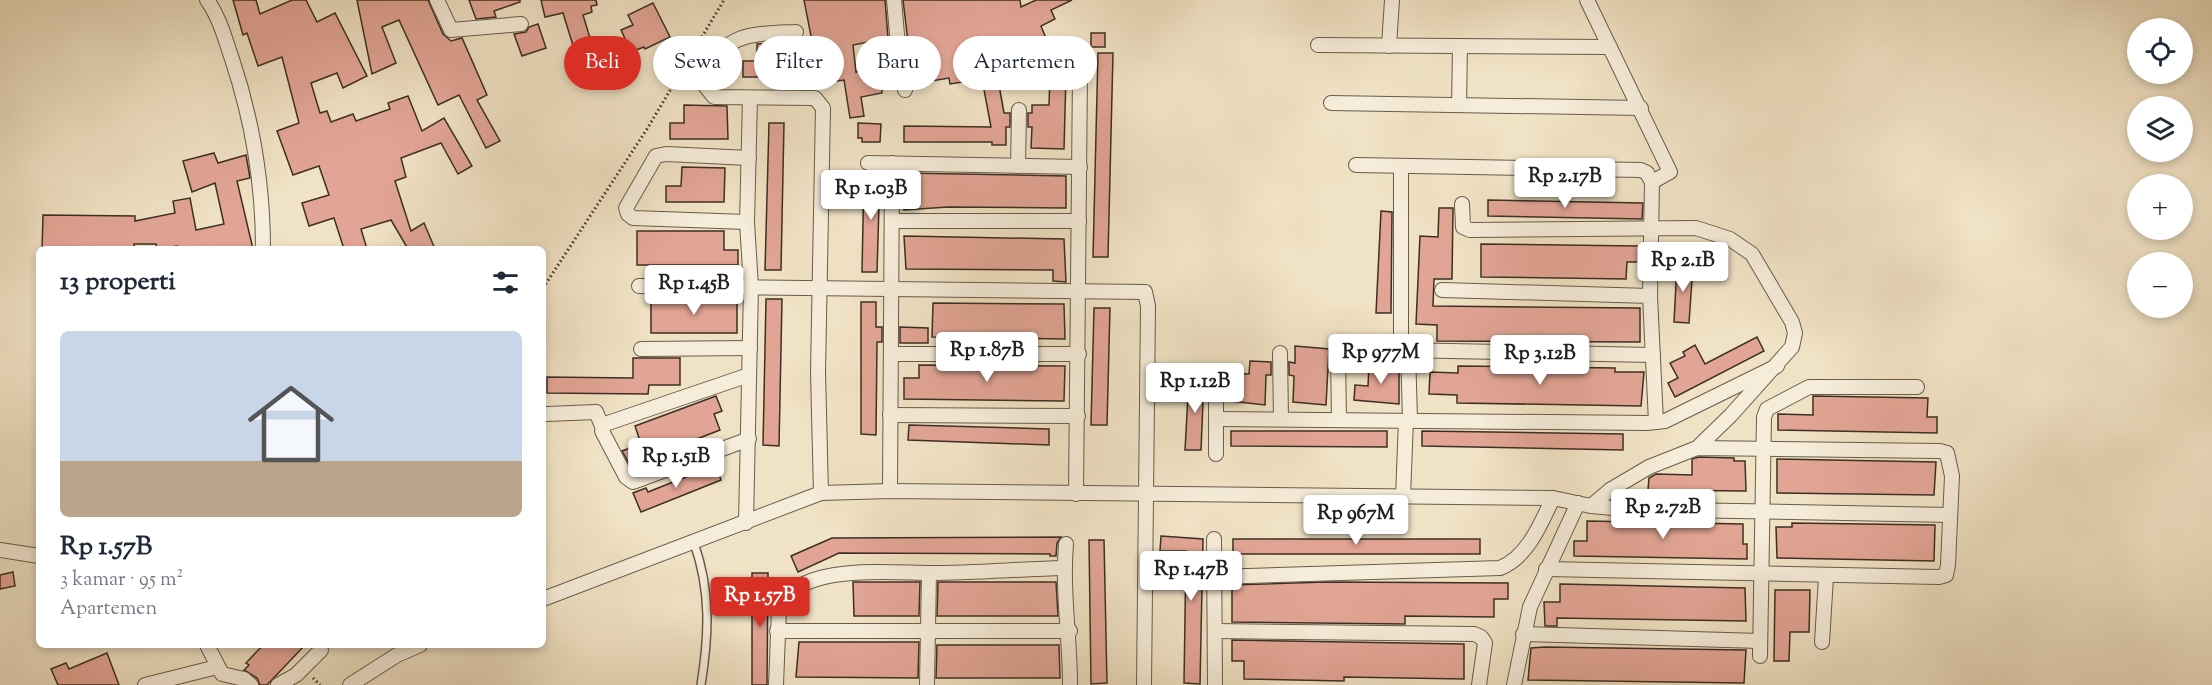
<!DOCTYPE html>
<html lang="id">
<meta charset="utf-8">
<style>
:root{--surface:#fff;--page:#f6f6f7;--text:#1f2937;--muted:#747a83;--accent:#d93025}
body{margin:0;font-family:"Sorts Mill Goudy",serif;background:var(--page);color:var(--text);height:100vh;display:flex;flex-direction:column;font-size:22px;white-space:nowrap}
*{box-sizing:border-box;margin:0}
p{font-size:20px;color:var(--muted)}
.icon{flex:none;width:33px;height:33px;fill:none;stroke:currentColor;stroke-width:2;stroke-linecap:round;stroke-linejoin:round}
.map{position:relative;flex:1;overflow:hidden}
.panel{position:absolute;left:36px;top:246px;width:510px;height:402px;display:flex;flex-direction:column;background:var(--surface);border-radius:9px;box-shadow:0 3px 9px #0003}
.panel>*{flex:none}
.hud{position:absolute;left:564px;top:36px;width:570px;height:54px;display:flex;gap:12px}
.buttons{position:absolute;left:2127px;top:18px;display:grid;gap:12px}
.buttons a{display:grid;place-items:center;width:66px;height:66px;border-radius:50%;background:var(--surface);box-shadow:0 3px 9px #0003;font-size:30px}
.price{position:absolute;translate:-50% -51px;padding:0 14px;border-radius:6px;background:#fff;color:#222;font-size:20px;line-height:39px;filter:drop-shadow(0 2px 3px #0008)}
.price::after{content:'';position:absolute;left:50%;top:36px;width:18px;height:14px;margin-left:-9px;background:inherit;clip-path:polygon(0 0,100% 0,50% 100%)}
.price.active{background:var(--accent);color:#fff}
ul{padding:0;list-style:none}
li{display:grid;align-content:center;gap:12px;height:318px;padding:0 24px}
li span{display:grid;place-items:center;height:186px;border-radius:9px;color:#555}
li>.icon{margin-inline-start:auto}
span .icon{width:108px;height:108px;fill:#fffc;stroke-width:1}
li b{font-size:26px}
h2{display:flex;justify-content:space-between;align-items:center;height:72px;padding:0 24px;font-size:26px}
.pill{padding:0 21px;border-radius:27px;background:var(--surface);box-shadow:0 3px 9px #0003;font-size:21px;line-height:54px}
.pill.active{background:var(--accent);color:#fff}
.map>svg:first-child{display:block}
.building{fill:#e2a595;stroke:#3c2f23;stroke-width:1.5}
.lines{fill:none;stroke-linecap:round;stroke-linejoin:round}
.service-casing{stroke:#695c4b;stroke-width:10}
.minor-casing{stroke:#695c4b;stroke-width:16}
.path{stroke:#3c2f23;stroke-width:3;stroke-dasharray:1.5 3;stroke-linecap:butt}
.service{stroke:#f5ecd9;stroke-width:7}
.minor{stroke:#f5ecd9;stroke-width:14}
</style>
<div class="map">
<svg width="2212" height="685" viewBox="0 0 2212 685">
<rect width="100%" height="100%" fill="#f0e2c4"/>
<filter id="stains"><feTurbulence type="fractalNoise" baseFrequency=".00333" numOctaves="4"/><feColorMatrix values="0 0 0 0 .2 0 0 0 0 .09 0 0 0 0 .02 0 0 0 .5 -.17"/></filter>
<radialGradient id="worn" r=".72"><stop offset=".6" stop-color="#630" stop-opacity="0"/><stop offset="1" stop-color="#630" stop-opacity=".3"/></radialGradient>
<g class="building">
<polygon points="233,0 256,0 260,14 292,0 306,0 317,22 335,13 367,76 343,88 337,73 311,83 320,113 327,111 331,122 353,114 356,121 390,109 388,103 408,96 422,131 444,118 472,166 458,174 441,143 401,158 406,177 395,181 411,231 424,223 435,249 408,249 391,220 361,229 367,249 344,249 334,218 309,226 302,203 329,195 319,166 293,175 277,131 299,123 282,57 258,66 247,33 243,35"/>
<polygon points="357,0 428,0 443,34 451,41 462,38 487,95 477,100 500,141 486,148 459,95 438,105 399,20 382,27 396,63 372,74"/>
<polygon points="469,0 520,0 520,2 494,11 496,17 476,19"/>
<polygon points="541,0 596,0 597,5 591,6 592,12 583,15 597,61 572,69 568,55 575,52 563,13 545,17"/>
<polygon points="804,0 885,0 888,38 853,45 856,72 887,66 888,73 893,72 895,87 882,87 882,93 861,97 864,116 850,118 844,80 830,82 829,77 743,77 743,61 757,61 757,44 812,41"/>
<polygon points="903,0 1020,0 1021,7 1036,0 1072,0 1051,10 1055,19 1041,26 1048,43 1032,50 1037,58 1021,65 1019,60 996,68 1004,113 1010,113 1010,127 1006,127 1006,145 992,145 992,142 904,142 904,126 991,127 982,79 950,84 949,78 913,84"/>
<polygon points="653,3 670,37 645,49 644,47 631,52 621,30 633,25 628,15"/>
<polygon points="538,24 546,48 522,56 514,34 526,32 529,27"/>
<rect x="1091" y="33" width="14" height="14"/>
<polygon points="1098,53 1113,53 1108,257 1093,257"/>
<polygon points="1050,75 1066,75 1064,149 1031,148 1032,127 1028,127 1028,113 1032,113 1032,105 1049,105"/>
<polygon points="684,105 727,106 728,139 670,139 670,123 684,123"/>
<polygon points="769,123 784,123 781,270 765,270"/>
<polygon points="858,123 881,124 880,142 862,142 862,138 858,138"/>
<polygon points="214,153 218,163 246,155 250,178 237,181 253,249 177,249 177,246 157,249 156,244 134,244 134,249 42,249 43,215 135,216 135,221 175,213 173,201 190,198 196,230 224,224 215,183 192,192 183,161"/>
<polygon points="682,167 725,168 724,202 666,202 666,186 681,186"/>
<polygon points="864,171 880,172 877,272 862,272"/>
<polygon points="904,173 1066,176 1066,208 948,207 904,210"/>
<polygon points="1488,200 1643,203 1642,219 1488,216"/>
<polygon points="1439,208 1453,208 1452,279 1434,279 1433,306 1640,308 1640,342 1437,341 1437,325 1416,324 1420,236 1438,237"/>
<polygon points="1381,211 1392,212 1391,313 1376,313"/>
<polygon points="637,231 724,231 724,250 738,250 738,265 637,265"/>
<polygon points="904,236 1064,239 1066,282 1053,281 1053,270 906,269"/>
<polygon points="1481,244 1638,246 1638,262 1627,262 1626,279 1481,277"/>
<polygon points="1677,264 1693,265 1689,323 1674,322"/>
<rect x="651" y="298" width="86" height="35"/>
<polygon points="766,299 782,299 779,446 763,445"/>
<polygon points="861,302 876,302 876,327 882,327 882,342 877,342 876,435 861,434"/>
<polygon points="933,303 1064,304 1065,339 932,337"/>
<polygon points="1094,308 1110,308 1107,425 1091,425"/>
<polygon points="900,327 928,328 928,343 900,343"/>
<polygon points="1757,337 1764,351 1675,397 1668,383 1678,378 1670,363 1685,356 1683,352 1695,345 1705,364"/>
<polygon points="1295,346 1329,349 1326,405 1293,402 1294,376 1289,375 1289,362 1295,363"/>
<polygon points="633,358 680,358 680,385 649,385 648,394 547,393 547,377 633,378"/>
<polygon points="1250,361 1271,362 1271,375 1266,375 1265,405 1230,401 1231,373 1249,374"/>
<polygon points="1385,364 1399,364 1399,404 1354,400 1355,385 1368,386 1369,365"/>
<polygon points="919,365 1065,366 1064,401 904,399 904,378 919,378"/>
<polygon points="1458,366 1615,368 1615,372 1644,372 1641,406 1457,403 1457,395 1429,394 1430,372 1458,373"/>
<polygon points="1189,377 1204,378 1201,450 1185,450"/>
<polygon points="716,396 722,411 714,414 720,430 630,465 622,451 641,444 635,426"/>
<polygon points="1813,396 1928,398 1927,417 1937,417 1937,433 1778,430 1778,414 1813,415"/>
<polygon points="909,425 1049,429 1049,445 908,440"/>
<polygon points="1231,431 1387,431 1387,447 1231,446"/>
<polygon points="1422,431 1623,434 1623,450 1422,446"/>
<polygon points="1699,457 1734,458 1734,461 1745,461 1746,491 1648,490 1649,478 1656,474 1692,475 1692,459"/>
<polygon points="1777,459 1936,462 1934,495 1777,493"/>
<polygon points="716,465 721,480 641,512 633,493 646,488 648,492"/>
<polygon points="1587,521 1743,524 1743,544 1747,544 1747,559 1574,556 1574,541 1587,541"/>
<polygon points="1792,523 1935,525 1934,561 1777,558 1776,527 1792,527"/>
<polygon points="1161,536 1203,539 1200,684 1184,683 1186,551 1160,551"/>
<polygon points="1061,537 1057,543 1056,556 1050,556 1050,554 839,553 798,572 791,556 832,538"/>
<rect x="1233" y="539" width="247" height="15"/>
<polygon points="1089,540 1104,540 1107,683 1091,684"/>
<polygon points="13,572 15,586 0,589 0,575"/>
<polygon points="752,573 768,573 767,685 752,685"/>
<polygon points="853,582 920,582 919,616 854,616"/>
<polygon points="938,582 1056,582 1058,616 937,616"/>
<polygon points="1327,582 1508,583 1508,599 1494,599 1494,617 1405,616 1405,624 1232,622 1232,585"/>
<polygon points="1560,584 1745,588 1746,621 1557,618 1557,626 1545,626 1544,602 1560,602"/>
<polygon points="1775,590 1810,590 1809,632 1790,632 1789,661 1774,661"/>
<polygon points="1232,640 1464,644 1464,679 1344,677 1344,681 1244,679 1244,661 1232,661"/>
<polygon points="799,642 919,642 918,678 796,677"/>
<polygon points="263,645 305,645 267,685 260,685 257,678 244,670 249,665 246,663"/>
<polygon points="937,645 1059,645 1060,678 936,678"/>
<polygon points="1545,647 1746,650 1744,683 1528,680 1531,648"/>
<polygon points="107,653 119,685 58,685 51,669 66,663 69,669"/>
</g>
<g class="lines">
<g class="service-casing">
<path id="service" d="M694 543C711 591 709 635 701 685"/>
</g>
<g class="minor-casing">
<g id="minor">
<path d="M207 0C220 18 225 39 232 59 253 122 263 183 263 249"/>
<polyline points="437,0 451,30 521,24"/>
<polyline points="894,0 899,58 905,90"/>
<polyline points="1587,0 1670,172 1652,182"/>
<path d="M796 32C750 34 717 32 706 87L714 97 815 98 823 108 818 372 821 493"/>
<polyline points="1318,45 1610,47"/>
<polyline points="1389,46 1392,0"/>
<polyline points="1331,103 1641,108"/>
<polyline points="1459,105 1460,46"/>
<polyline points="868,163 1080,167"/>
<polyline points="1356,165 1641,170 1647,173 1652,182 1650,296"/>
<polyline points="1018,166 1019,110"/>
<polyline points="1462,204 1463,227 1470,230 1696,228 1730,239 1752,254 1792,322 1795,333 1792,347 1731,415 1697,448"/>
<polyline points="892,221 1079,221"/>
<polyline points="747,222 633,218 628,214 626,208 656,156 666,154 749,158"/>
<polyline points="639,286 1145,292 1148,306 1144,685"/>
<polyline points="1442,290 1650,296 1656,422"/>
<polyline points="641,349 750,348"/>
<polyline points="1401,350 1401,167"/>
<polyline points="1408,350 1410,420"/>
<polyline points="1280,353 1281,419"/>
<polyline points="891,354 1079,354"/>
<polyline points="547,414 596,412 602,426"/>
<polyline points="890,415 1078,416"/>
<polyline points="1216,419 1647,423 1665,421 1777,366"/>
<polyline points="1339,420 1338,356 1349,349 1653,355"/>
<polyline points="749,439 633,482 626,477 602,431 605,424 749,375"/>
<polyline points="1216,454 1216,380"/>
<polyline points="890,491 892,163"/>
<polyline points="1076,494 1080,72"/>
<polyline points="1403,497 1406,420"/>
<polyline points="746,523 751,287 747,222 750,98"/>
<polyline points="1214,539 1215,685"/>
<path d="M1066 544C1062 591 1070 638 1070 685"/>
<polyline points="0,550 39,556"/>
<polyline points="1546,569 1939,577 1946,575 1948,565 1952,476 1947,453 1940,451 1697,448 1649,467 1610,490 1591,506"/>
<path d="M1214 577 1500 568C1528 557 1541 523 1553 498"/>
<polyline points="543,599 821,493 890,491 1553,498 1591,506 1624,509 1950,515"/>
<polyline points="777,631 1070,631"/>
<polyline points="1215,631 1474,634 1481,637 1485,643 1479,685"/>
<polyline points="1523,634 1760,641"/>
<polyline points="1822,642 1826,577"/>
<polyline points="207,645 222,674 244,679 251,685"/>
<polyline points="1760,656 1764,417 1767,409 1809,387 1917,387"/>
<polyline points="145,685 217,667"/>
<polyline points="278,685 296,675 321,650"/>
<polyline points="350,685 397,655 420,645"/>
<path d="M776 685 779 609C797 562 890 573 931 573 975 573 1020 569 1064 568"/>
<polyline points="927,685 929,573"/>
<polyline points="1514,685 1530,607 1578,503"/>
</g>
</g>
<g class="path">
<polyline points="543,288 647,129 724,0"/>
<polyline points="313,678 320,685"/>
</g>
<use href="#service" class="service"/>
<use href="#minor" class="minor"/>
</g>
<rect width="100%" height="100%" filter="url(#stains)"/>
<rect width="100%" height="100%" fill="url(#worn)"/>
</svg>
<div class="buttons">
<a><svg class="icon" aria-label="locate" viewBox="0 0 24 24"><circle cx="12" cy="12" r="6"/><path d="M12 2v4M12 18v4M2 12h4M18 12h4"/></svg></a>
<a><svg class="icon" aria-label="layers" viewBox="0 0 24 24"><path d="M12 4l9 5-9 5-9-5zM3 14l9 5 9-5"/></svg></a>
<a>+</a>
<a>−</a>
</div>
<b class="price" style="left:1565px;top:209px">Rp 2.17B</b>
<b class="price" style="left:871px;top:221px">Rp 1.03B</b>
<b class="price" style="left:1683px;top:293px">Rp 2.1B</b>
<b class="price" style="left:694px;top:316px">Rp 1.45B</b>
<b class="price" style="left:987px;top:383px">Rp 1.87B</b>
<b class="price" style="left:1381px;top:385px">Rp 977M</b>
<b class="price" style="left:1540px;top:386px">Rp 3.12B</b>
<b class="price" style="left:1195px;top:414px">Rp 1.12B</b>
<b class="price" style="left:676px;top:489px">Rp 1.51B</b>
<b class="price" style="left:1663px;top:540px">Rp 2.72B</b>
<b class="price" style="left:1356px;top:546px">Rp 967M</b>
<b class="price" style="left:1191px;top:602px">Rp 1.47B</b>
<b class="price active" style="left:760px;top:628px">Rp 1.57B</b>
<div class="hud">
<a class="pill active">Beli</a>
<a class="pill">Sewa</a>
<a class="pill">Filter</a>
<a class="pill">Baru</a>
<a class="pill">Apartemen</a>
</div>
<section class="panel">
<h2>13 properti<svg class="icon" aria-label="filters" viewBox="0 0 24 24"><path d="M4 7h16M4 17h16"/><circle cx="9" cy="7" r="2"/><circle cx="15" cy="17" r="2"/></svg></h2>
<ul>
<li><span style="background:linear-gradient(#c9d6e8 70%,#b9a48a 0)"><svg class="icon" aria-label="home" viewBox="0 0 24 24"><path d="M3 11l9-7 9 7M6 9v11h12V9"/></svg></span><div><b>Rp 1.57B</b><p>3 kamar · 95 m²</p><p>Apartemen</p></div></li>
</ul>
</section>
</div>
